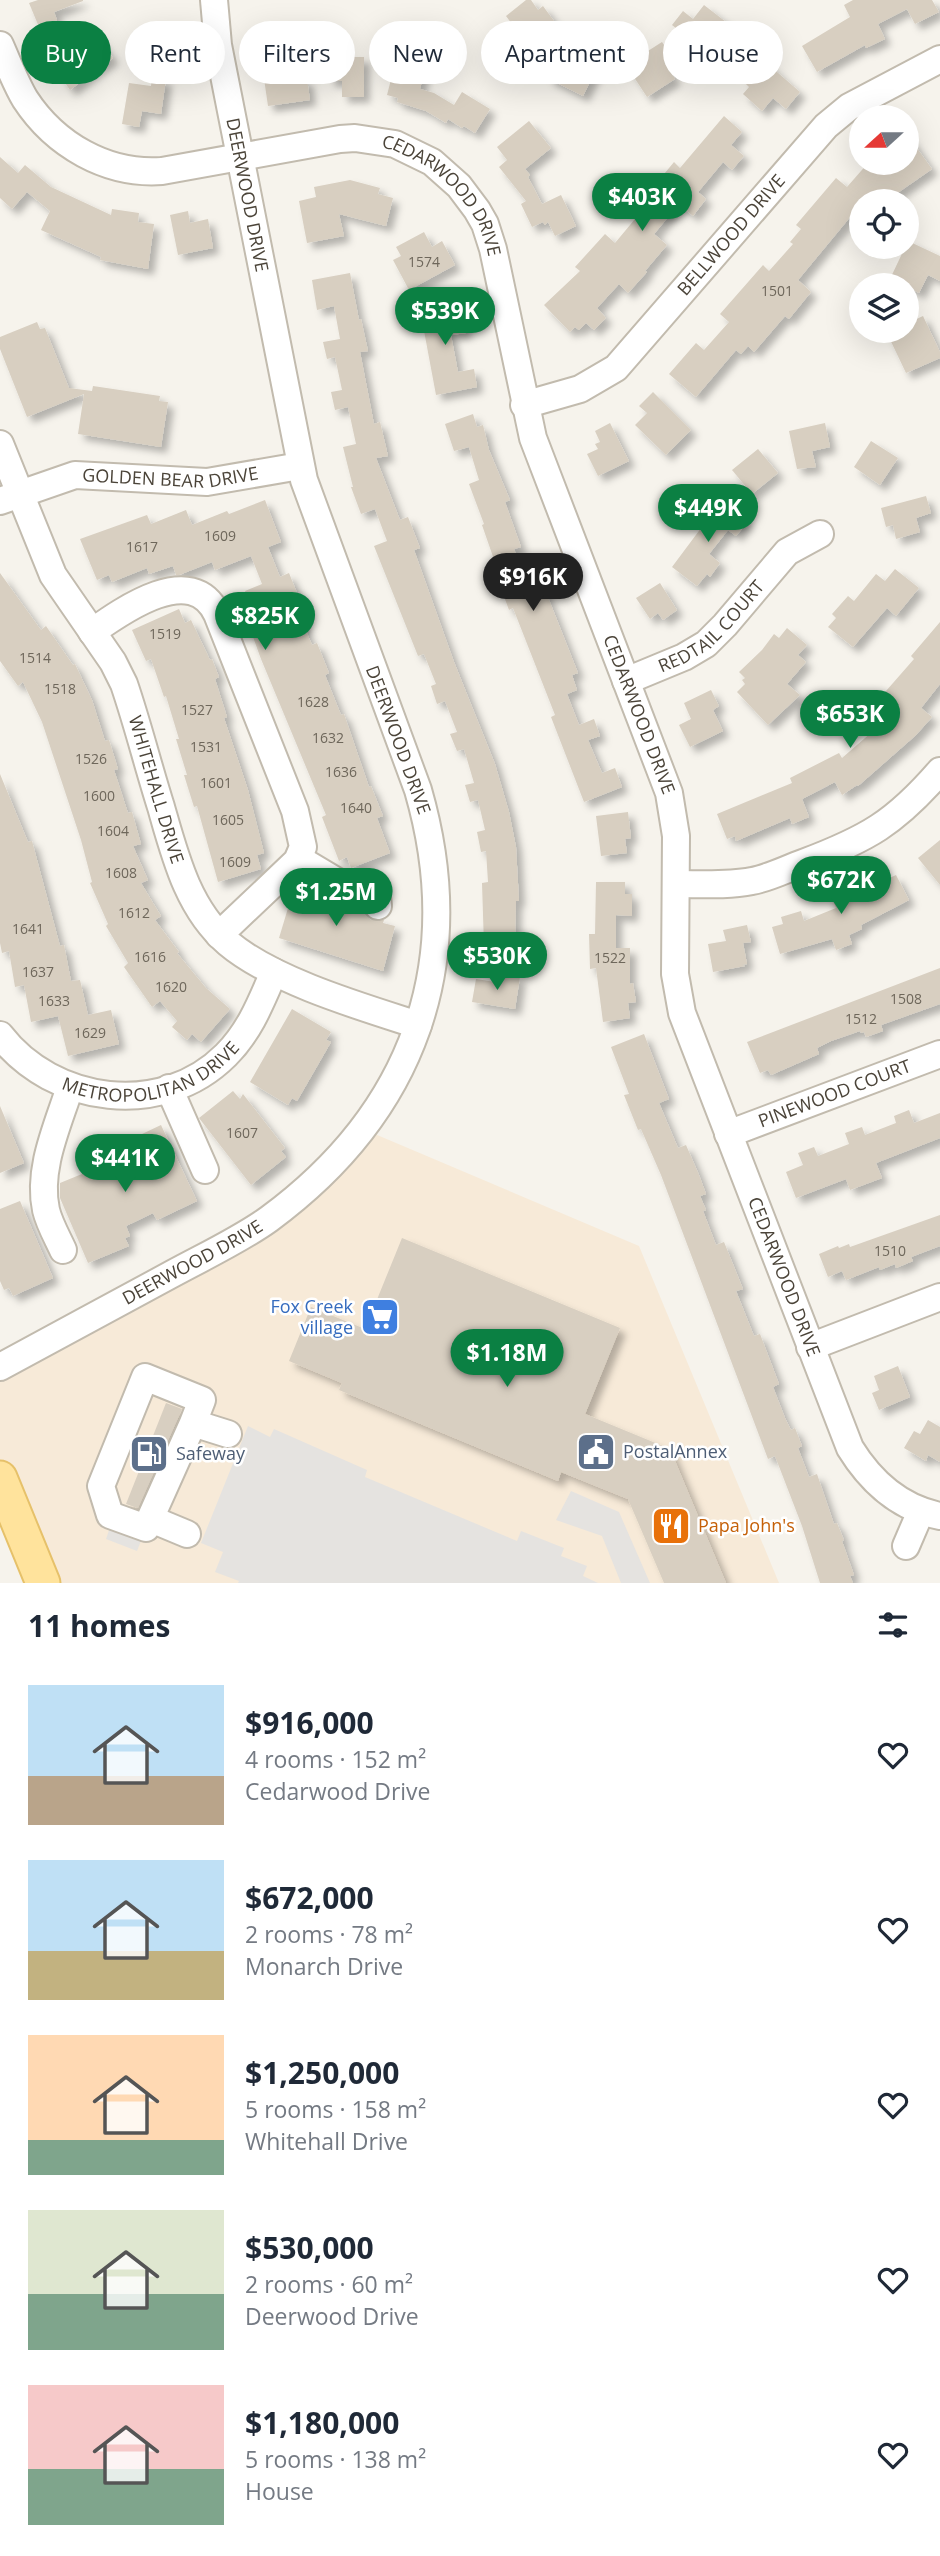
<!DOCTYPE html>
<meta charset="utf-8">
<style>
:root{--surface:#fff;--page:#f2f2f3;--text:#1f2937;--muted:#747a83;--accent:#0b8043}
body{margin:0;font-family:"Open Sans",sans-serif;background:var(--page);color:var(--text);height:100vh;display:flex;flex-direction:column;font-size:26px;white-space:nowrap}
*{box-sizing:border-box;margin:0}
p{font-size:23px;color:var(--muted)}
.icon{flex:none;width:38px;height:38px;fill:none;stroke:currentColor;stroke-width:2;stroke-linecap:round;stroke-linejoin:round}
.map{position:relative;height:1583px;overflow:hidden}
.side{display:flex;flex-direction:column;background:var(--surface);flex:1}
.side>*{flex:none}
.banner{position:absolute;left:21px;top:21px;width:900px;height:63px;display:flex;gap:14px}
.needle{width:46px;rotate:249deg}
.buttons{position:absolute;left:849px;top:105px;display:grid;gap:14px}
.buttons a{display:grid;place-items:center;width:70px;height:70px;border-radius:50%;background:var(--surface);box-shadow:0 7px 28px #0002;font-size:35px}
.price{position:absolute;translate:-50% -60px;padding:0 16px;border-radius:24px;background:var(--accent);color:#fff;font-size:23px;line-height:46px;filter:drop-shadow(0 2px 4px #0008)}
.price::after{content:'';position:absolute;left:50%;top:42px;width:21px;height:16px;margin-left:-10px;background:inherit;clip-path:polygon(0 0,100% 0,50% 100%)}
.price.on{background:#222;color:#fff}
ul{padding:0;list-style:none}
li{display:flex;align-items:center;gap:21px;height:175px;padding:0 28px}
li span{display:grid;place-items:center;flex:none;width:196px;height:140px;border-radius:0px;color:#555}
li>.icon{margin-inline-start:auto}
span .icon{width:84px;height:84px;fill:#fffc;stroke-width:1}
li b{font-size:30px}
h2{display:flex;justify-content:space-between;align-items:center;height:84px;padding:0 28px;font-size:30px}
.chip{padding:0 24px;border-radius:32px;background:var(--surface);box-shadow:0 7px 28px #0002;font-size:24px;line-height:63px}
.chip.on{background:var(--accent);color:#fff}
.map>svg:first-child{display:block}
.commercial{fill:#f7ead8}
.parking{fill:#e5e3e0}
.building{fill:#d8cfc1;filter:url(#shadow)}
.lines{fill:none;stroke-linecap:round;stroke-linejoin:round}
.minor-casing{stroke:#c2bbae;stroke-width:30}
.major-casing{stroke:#e6c16a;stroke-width:37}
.minor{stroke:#fff;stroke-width:26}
.major{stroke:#ffe39c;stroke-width:33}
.labels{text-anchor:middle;stroke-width:5;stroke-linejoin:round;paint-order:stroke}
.number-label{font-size:14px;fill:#6e675b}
.street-label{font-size:18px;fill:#4b4439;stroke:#fff}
.shop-label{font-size:18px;fill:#366cbe;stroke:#fff;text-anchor:end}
.service-label{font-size:18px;fill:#4e5e75;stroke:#fff;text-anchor:start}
.food-label{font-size:18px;fill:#c56008;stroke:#fff;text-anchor:start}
</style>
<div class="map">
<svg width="940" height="1583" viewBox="0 0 940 1583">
<defs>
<filter id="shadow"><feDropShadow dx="6" dy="6" stdDeviation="3.5" flood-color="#0004"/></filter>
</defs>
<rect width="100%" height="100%" fill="#f6f3ec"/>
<polygon class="commercial" points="363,1129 639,1246 779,1583 43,1583 0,1478 0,1367 209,1254"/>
<g class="parking">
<polygon points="248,1426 270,1437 274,1429 367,1470 365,1477 517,1541 521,1531 564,1548 561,1556 587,1566 583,1576 598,1583 238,1583 239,1581 215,1572 223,1552 201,1543"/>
<polygon points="571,1491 619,1512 650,1583 621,1583 602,1536 556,1520"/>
<polygon points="114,1516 146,1528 137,1551 106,1539"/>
</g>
<g class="building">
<polygon points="38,0 83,0 83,1 54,12 57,20 39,27 29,3"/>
<polygon points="526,0 531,0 538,10 543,6 554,21 526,43 506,16"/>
<polygon points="853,0 932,0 939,12 915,24 907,9 878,24 885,39 866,48 865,45 817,72 802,46 850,17 844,5"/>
<polygon points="704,5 726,22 704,50 672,25 683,11 693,19"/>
<polygon points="92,29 113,58 70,90 59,74 68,68 60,58 60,52"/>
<polygon points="566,40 584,50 578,61 596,70 583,96 547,78"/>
<polygon points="662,42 672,57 664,62 675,79 647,97 626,65"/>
<polygon points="329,57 364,57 364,97 342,97 342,81 329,81"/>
<polygon points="763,60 800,92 786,109 773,98 762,111 743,94 749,87 744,82"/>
<polygon points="395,64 424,73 420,89 434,93 454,105 462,92 490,109 475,133 464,126 462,128 448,119 446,123 426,111 397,102 398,98 387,95"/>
<polygon points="297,67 299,80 307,79 310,100 268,106 263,72"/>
<polygon points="152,77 166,79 161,114 142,111 139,127 122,124 129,83 151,86"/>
<polygon points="724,116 742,132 731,145 744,156 732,170 723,162 698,192 706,199 693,216 679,204 654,234 667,245 645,271 647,272 628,293 619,284 597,308 606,318 594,330 586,323 579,330 575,327 570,332 544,305 580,271 575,267 605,234 615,243 660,189 655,185 674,162 680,168"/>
<polygon points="529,121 551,148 525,169 530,175 528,177 542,204 561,195 576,226 555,236 548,222 545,225 543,222 532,227 521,204 526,201 499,167 507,160 497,147"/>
<polygon points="906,133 932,169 886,201 861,201 861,224 851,216 798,280 811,292 789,319 785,316 754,352 748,346 741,354 736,350 696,397 669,374 696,343 704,350 729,322 720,314 763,265 769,271 793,244 790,242 801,229 796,225 836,178 847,187 868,163 906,163"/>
<polygon points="0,157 18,173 25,165 51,187 111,215 112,209 139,213 138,222 154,224 148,269 100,260 101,257 41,230 50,211 27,192 12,209 0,198"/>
<polygon points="350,180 380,188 378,194 393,198 386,226 339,214 344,236 307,243 299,201 316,197 314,187"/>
<polygon points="188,211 190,223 208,219 213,248 178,255 170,215"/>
<polygon points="424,232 432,247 442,241 455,265 409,290 393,260 401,256 396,247"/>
<polygon points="908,241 940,256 940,281 928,275 919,293 890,279"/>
<polygon points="350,273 359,320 361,319 368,351 360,352 374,424 380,422 388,456 376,458 400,520 408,517 420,548 414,550 454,662 495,764 509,812 516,847 519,901 516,901 515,946 484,946 482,883 488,882 486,851 481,852 477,832 485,830 478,800 470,802 465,785 474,783 464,749 457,751 450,734 457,732 445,701 437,704 431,686 436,684 424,654 418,656 374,546 387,541 375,509 361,514 351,487 353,487 343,447 356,444 348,407 335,410 331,392 342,390 335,357 327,359 323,342 340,339 334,306 317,310 312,280"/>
<polygon points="447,299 450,314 463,312 466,333 451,335 458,372 474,369 477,387 436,395 419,304"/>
<polygon points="923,316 940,352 940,358 906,373 886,331 906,331 906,324"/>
<polygon points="37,322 40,329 45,328 69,388 92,391 93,386 160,396 159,401 168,402 161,447 78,434 84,394 27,417 0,349 0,337"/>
<polygon points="653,392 691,430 666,455 635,425 647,413 639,406"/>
<polygon points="473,414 477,427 483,425 489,450 510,500 505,502 521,547 514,549 527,582 540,577 578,673 572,675 577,690 567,694 579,725 594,719 600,736 588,740 602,773 615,768 622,787 584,802 551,717 555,715 513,608 509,610 496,575 499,574 482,525 484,524 469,484 479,480 469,447 454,451 445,424"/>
<polygon points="610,423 629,461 598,476 587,454 598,449 595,444 600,442 595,431"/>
<polygon points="825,423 830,447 812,451 816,467 797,469 789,431"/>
<polygon points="871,441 898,458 880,485 854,467"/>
<polygon points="758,449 778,473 752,494 732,470"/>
<polygon points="926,496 931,513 916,518 920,532 896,539 893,525 886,527 881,508"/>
<polygon points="265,500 281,542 268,547 280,577 289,573 301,603 295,605 312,645 317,643 329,673 325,675 341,715 344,714 369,787 371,786 383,816 377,818 390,853 351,868 347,857 339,861 322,817 326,815 261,659 241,604 249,601 245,591 262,584 251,556 215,570 212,562 179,575 176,575 173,566 149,574 147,568 112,582 109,575 97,580 80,539 147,515 151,524 186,510 192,525 227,511 229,514"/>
<polygon points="722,500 748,522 736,536 728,530 709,554 720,563 710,577 707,574 697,586 672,567"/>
<polygon points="895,569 919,588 896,616 887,608 853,647 828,627 836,618 832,614 848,596 854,601 876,574 885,581"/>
<polygon points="0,573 41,630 46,626 73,665 75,664 92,700 105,741 109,740 118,769 114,770 128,813 132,812 141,844 133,846 148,880 141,883 161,916 155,920 179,952 177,953 206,988 230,1009 201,1042 192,1034 187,1040 172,1027 177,1021 160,1001 152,1007 124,967 128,963 106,926 108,924 90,883 92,882 81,840 42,722 23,682 18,686 0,661"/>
<polygon points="660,583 677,610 663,620 658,613 650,619 636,598"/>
<polygon points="179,609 185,623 191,620 210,660 212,659 219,677 215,679 227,717 224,718 248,790 264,853 257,855 261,869 218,882 197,806 194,807 184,775 187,775 176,739 179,739 166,696 164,697 151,659 146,661 132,630"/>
<polygon points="940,622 940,684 921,708 932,717 916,735 858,786 857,785 842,795 835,782 802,799 809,817 792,824 790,818 736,841 735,836 727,839 717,814 792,783 790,778 839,753 842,758 895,712 879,699 914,659 911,656"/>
<polygon points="787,628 807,645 798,655 806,662 787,684 800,695 768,725 737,692 745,684 742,680 745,678 739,672 762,650 774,634 779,638"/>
<polygon points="711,690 719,706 713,710 723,731 690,747 679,725 691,719 684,703"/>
<polygon points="0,774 28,842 32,841 60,946 64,945 71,981 80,980 88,1015 111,1010 119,1044 68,1056 58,1016 31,1022 24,985 15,987 9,951 2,953 0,943"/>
<polygon points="628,812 631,838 625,839 627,853 601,856 596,816"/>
<polygon points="940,840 940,885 918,858"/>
<polygon points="896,875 909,900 861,925 862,929 849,935 852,944 836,950 832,939 780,954 772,927 783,924 781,917 801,911 804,921 836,908 831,896 847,890 849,893 880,877 883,881"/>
<polygon points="596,882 625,882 625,894 632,894 632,916 616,915 616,948 630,948 630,984 633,983 636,1002 628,1003 630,1018 603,1022 596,968 590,969 589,934 595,934"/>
<polygon points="295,885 362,906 365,915 371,920 384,920 383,923 395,926 383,971 279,938"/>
<polygon points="747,925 751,942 743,943 747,964 742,965 745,966 713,972 708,944 726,941 723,930"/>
<polygon points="940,968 940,1004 881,1025 883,1031 866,1037 864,1032 861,1033 860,1031 831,1041 817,1048 819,1054 771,1075 768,1070 760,1073 747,1042"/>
<polygon points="497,974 520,977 515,1009 472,1002 476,979 495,982"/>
<polygon points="292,1009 331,1032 326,1040 331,1042 297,1101 292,1098 288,1105 250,1082"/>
<polygon points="644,1034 669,1099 659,1103 678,1148 686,1145 699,1175 706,1194 700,1196 706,1210 703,1211 716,1245 724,1242 743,1289 736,1291 754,1336 760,1334 779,1384 773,1387 785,1418 791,1430 795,1428 802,1446 798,1448 809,1477 817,1474 834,1524 837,1523 844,1540 842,1541 854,1575 850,1576 853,1583 820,1583 802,1526 775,1456 768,1459 661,1175 641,1129 638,1130 624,1095 629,1094 611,1047"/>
<polygon points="233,1091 240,1099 243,1094 285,1148 281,1151 286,1157 251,1185 199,1118"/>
<polygon points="0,1106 24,1163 0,1173"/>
<polygon points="909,1110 914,1123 940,1113 940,1138 876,1163 882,1178 850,1190 846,1179 796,1198 786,1172 803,1165 798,1153 814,1147 818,1156 849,1144 845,1133 862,1127 865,1135 896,1123 894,1116"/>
<polygon points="161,1125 197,1201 157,1220 153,1213 126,1226 130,1236 125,1238 129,1246 88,1263 60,1198 60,1183 121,1158 119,1154 124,1152 121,1144"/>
<polygon points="20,1201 53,1278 13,1296 9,1288 4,1290 0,1281 0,1209"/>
<polygon points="940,1215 940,1246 911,1257 913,1261 896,1268 895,1264 880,1270 879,1267 846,1280 842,1271 828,1277 819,1254 838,1246 839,1248 849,1244 850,1247"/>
<polygon points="402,1238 620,1328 585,1414 670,1449 726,1583 664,1583 628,1499 561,1472 558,1481 339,1390 342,1383 289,1361 311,1307 365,1329"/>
<polygon points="898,1366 910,1397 879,1410 872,1393 879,1390 874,1376"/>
<polygon points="166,1403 182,1409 138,1508 126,1504"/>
<polygon points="928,1420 940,1427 940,1462 928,1455 926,1461 904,1448 914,1431 920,1434"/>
</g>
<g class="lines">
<g class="minor-casing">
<g id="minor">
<path id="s1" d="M0 45C8 63 15 82 25 99 55 145 107 175 162 171L340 139 355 138 395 144 432 162 459 186 477 210 485 224 493 249 533 438 669 793 676 836 675 974 682 1013 850 1448C871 1482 900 1508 940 1516"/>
<path id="s2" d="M524 405 580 389 616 368 826 126 849 107 940 59"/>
<path id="s3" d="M0 444 53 575 113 662 124 684C138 725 148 766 161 807 175 856 188 909 228 943 273 981 362 1007 418 1025"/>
<path id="s4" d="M0 501 75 475 207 482 300 466"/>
<path d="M92 632C123 610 192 561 217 614L295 811 303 847 297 861 219 935"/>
<path id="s5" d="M626 681 684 657 706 644 725 625 787 552 820 534"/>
<polyline points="299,859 341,884 371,892 377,897 378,906"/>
<path d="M676 884C701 884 727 886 752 881 769 878 786 869 803 863 867 839 895 823 940 771"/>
<path id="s6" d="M0 1035C53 1104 162 1119 226 1055 250 1031 261 1002 274 972"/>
<polyline points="169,1088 205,1170"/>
<path id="s7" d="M728 1134 940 1054"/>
<path d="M63 1250C57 1237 49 1223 46 1210 37 1169 58 1125 70 1087"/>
<polyline points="810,1347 940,1297"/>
<path id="s8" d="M0 1367C57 1336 115 1305 172 1274 205 1256 240 1240 269 1219 414 1112 468 963 418 790L304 480 218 45 214 0"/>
<polyline points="193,1423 146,1528 110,1515 101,1486 145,1377 202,1400 193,1423 228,1434"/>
<polyline points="151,1519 187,1534"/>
<polyline points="906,1546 921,1511"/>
</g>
</g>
<g class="major-casing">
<polyline id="major" points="0,1478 43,1583"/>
</g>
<use href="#minor" class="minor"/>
<use href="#major" class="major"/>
</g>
<defs>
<g id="supermarket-square" transform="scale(2.0125)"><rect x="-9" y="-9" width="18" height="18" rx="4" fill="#3f7fe0" stroke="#fff"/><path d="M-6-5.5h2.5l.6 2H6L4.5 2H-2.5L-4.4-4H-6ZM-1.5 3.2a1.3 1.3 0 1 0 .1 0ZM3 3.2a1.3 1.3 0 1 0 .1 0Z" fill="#fff"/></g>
<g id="civic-square" transform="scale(2.0125)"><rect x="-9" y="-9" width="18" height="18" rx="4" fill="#5c6f8a" stroke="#fff"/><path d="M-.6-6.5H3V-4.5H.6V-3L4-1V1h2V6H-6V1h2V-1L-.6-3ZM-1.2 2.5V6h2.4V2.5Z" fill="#fff"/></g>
<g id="fuel-square" transform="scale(2.0125)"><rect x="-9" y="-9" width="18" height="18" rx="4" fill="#5c6f8a" stroke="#fff"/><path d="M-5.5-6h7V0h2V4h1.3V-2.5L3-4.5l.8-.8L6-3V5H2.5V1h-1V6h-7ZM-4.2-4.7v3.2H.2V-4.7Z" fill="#fff"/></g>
<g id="restaurant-square" transform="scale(2.0125)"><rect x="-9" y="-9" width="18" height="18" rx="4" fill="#e8710a" stroke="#fff"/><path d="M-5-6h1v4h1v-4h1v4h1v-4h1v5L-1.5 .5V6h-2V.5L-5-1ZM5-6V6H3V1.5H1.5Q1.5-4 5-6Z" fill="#fff"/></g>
</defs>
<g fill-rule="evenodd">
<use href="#supermarket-square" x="380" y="1317"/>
<use href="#civic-square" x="596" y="1452"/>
<use href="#fuel-square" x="149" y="1454"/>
<use href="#restaurant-square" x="671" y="1526"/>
</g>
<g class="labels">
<g class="number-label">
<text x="424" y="267">1574</text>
<text x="777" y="296">1501</text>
<text x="220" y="541">1609</text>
<text x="142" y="552">1617</text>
<text x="165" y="639">1519</text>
<text x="35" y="663">1514</text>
<text x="60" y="694">1518</text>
<text x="313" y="707">1628</text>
<text x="197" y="715">1527</text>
<text x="328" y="743">1632</text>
<text x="206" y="752">1531</text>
<text x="91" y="764">1526</text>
<text x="341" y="777">1636</text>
<text x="216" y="788">1601</text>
<text x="99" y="801">1600</text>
<text x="356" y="813">1640</text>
<text x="228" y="825">1605</text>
<text x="113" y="836">1604</text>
<text x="235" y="867">1609</text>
<text x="121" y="878">1608</text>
<text x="134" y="918">1612</text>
<text x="28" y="934">1641</text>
<text x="150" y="962">1616</text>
<text x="610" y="963">1522</text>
<text x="38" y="977">1637</text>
<text x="171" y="992">1620</text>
<text x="906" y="1004">1508</text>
<text x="54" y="1006">1633</text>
<text x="861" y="1024">1512</text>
<text x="90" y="1038">1629</text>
<text x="242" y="1138">1607</text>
<text x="890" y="1256">1510</text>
</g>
<g class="street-label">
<text transform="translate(247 195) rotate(79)" y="6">DEERWOOD DRIVE</text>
<text dy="6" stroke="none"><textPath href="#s1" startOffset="530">CEDARWOOD DRIVE</textPath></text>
<text dy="6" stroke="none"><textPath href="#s2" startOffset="276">BELLWOOD DRIVE</textPath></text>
<text dy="6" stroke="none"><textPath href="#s4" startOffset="175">GOLDEN BEAR DRIVE</textPath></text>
<text dy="6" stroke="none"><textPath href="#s5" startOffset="103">REDTAIL COURT</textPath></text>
<text dy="6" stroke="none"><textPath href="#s1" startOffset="1097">CEDARWOOD DRIVE</textPath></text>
<text transform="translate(398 740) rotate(70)" y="6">DEERWOOD DRIVE</text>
<text dy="6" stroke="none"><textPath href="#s3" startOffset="382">WHITEHALL DRIVE</textPath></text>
<text dy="6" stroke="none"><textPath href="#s6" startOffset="175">METROPOLITAN DRIVE</textPath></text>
<text dy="6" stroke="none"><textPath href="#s7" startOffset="114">PINEWOOD COURT</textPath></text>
<text dy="6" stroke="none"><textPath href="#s8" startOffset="219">DEERWOOD DRIVE</textPath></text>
<text dy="6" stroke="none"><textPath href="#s1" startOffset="1685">CEDARWOOD DRIVE</textPath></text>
</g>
<g class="shop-label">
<text x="353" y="1313">Fox Creek<tspan x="353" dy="21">village</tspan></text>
</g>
<g class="service-label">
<text x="623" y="1458">PostalAnnex</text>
<text x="176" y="1460">Safeway</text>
</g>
<g class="food-label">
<text x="698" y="1532">Papa John's</text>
</g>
</g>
</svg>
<div class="buttons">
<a><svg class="needle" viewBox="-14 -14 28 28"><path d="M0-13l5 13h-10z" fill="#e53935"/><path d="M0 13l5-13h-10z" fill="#747a83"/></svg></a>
<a><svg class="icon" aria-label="locate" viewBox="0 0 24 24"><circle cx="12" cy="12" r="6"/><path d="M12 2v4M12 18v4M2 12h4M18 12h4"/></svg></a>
<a><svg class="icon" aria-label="layers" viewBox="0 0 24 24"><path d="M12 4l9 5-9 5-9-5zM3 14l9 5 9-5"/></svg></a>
</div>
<b class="price" style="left:642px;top:233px">$403K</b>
<b class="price" style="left:445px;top:347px">$539K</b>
<b class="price" style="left:708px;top:544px">$449K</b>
<b class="price on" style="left:533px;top:613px">$916K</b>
<b class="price" style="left:265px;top:652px">$825K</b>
<b class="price" style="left:850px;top:750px">$653K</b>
<b class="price" style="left:841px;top:916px">$672K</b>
<b class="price" style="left:336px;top:928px">$1.25M</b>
<b class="price" style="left:497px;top:992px">$530K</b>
<b class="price" style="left:125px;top:1194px">$441K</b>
<b class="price" style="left:507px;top:1389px">$1.18M</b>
<div class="banner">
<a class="chip on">Buy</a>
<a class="chip">Rent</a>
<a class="chip">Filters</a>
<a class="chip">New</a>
<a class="chip">Apartment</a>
<a class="chip">House</a>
</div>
</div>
<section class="side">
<h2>11 homes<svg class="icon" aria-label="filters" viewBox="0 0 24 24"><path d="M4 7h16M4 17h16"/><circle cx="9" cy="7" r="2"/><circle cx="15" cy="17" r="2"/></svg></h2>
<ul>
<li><span style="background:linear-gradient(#bfe0f5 65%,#b9a48a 0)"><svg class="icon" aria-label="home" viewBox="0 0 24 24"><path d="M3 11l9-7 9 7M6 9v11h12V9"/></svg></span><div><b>$916,000</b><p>4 rooms · 152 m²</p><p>Cedarwood Drive</p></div><svg class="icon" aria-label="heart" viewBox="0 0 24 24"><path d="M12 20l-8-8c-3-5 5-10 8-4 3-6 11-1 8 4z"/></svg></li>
<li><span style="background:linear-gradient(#bfe0f5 65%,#c2b280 0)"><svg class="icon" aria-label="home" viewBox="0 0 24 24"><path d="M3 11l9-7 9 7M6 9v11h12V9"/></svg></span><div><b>$672,000</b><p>2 rooms · 78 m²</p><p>Monarch Drive</p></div><svg class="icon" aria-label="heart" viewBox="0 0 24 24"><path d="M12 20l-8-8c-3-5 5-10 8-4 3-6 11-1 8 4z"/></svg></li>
<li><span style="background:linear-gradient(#ffd9b3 75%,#7fa58c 0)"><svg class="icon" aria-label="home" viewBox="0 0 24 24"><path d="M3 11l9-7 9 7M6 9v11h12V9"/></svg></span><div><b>$1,250,000</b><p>5 rooms · 158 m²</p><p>Whitehall Drive</p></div><svg class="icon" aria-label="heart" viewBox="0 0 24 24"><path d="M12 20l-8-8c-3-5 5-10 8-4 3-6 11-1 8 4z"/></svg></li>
<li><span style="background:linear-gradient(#dfe7d0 60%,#7fa58c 0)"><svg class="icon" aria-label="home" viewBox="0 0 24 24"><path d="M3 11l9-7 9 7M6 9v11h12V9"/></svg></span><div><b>$530,000</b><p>2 rooms · 60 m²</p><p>Deerwood Drive</p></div><svg class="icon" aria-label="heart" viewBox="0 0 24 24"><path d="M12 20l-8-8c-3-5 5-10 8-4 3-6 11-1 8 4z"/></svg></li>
<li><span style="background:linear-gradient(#f6c9c9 60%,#7fa58c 0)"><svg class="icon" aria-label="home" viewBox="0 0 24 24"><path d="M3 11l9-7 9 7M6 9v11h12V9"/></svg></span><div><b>$1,180,000</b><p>5 rooms · 138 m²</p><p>House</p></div><svg class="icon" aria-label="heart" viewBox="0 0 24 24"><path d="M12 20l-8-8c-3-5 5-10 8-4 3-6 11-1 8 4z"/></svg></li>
</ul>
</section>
